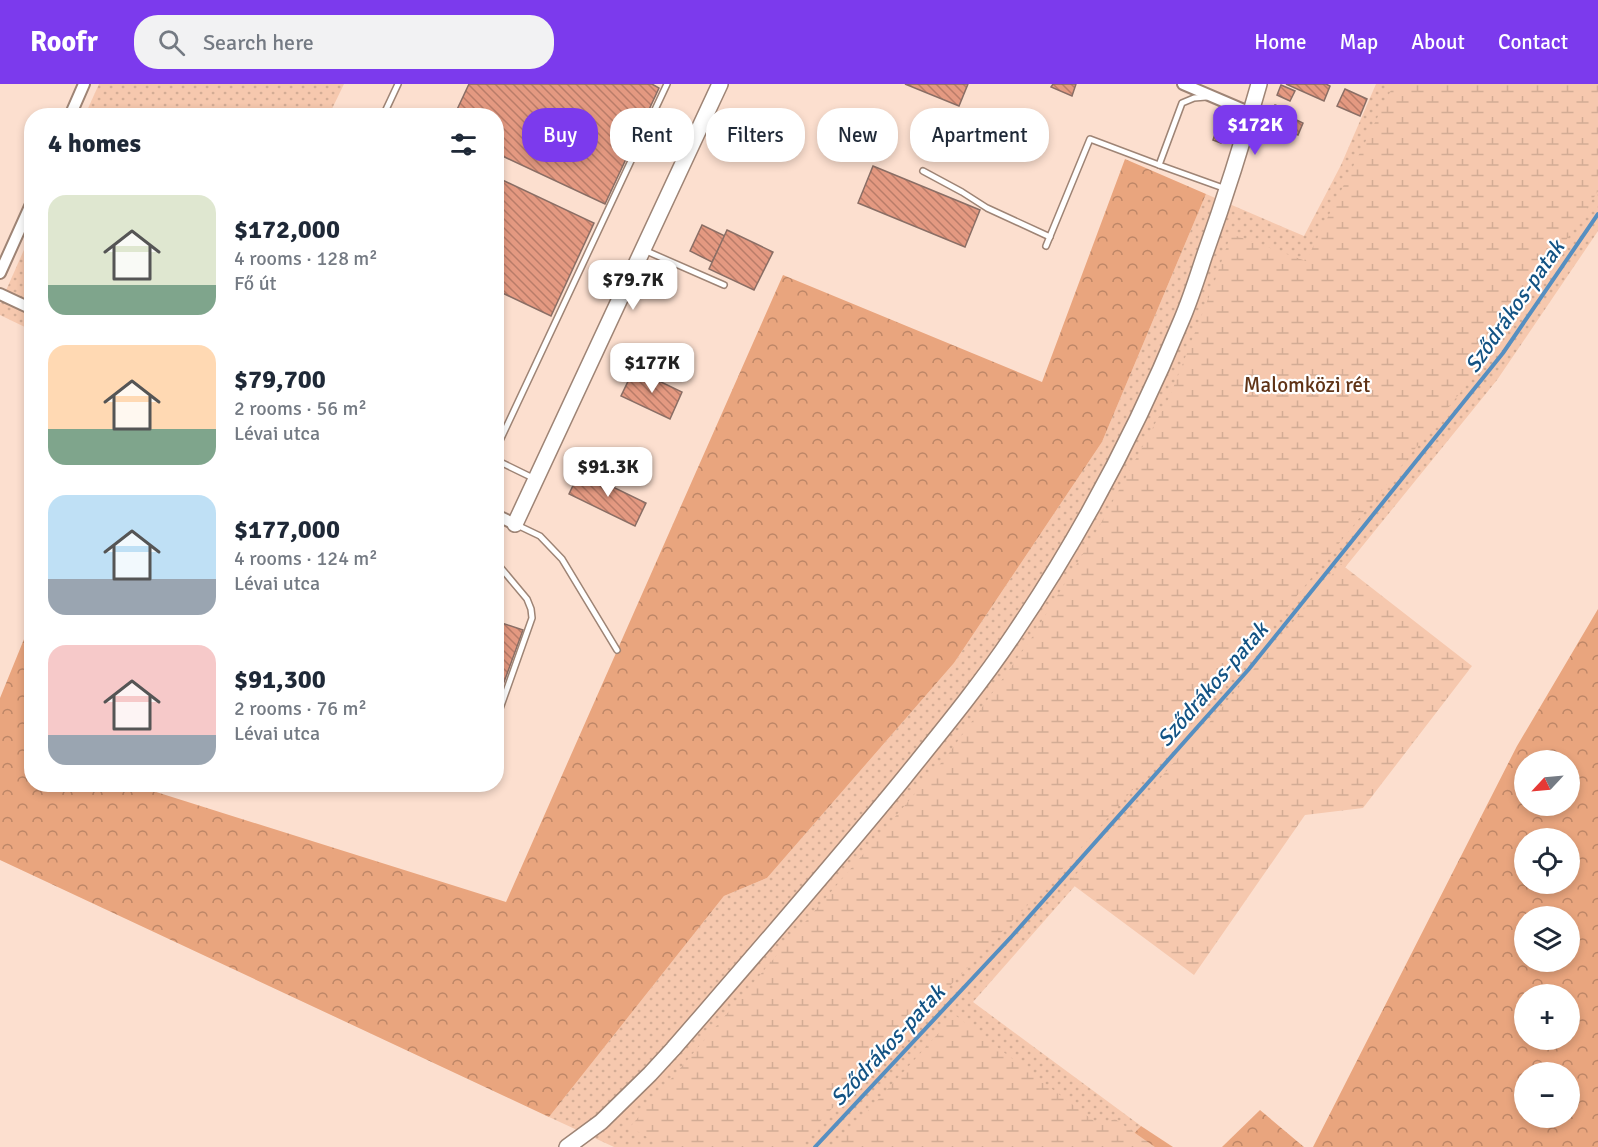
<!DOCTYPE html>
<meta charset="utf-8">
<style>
:root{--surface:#fff;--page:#f2f2f3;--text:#1f2937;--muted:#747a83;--accent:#7c3aed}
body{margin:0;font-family:Signika,sans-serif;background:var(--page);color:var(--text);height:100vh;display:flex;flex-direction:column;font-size:22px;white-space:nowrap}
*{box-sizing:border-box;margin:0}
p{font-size:20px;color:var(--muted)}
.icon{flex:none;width:33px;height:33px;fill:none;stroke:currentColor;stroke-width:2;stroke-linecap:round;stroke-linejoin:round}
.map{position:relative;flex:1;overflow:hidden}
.details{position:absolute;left:24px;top:24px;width:480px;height:684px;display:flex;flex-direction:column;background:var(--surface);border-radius:24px;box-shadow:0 3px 9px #0003}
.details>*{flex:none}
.hud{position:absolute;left:522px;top:24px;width:570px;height:54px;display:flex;gap:12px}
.needle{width:39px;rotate:244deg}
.fabs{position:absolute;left:1514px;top:666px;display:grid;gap:12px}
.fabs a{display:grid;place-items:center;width:66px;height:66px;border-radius:50%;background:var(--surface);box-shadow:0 3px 9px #0003;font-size:30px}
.price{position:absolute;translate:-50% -51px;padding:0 14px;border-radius:12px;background:#fff;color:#222;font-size:20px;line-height:39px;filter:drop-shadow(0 2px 3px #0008)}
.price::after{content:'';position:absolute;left:50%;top:36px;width:18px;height:14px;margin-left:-9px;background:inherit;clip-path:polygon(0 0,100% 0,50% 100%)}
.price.selected{background:var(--accent);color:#fff}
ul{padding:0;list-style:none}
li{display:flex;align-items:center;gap:18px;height:150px;padding:0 24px}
li span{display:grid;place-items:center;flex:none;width:168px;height:120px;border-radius:18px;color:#555}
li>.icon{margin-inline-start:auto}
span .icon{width:72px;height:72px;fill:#fffc;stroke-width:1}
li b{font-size:26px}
h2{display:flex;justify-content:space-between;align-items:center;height:72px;padding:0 24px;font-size:26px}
.tag{padding:0 21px;border-radius:24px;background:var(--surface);box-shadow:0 3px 9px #0003;font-size:21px;line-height:54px}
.tag.selected{background:var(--accent);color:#fff}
header{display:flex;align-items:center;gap:36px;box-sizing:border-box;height:84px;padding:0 30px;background:var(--accent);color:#fff}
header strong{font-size:28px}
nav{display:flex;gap:33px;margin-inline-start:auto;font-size:21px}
.search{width:420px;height:54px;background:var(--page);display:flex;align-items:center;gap:15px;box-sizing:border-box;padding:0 21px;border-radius:24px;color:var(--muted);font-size:22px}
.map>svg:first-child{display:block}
.grass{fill:url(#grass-dots)}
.forest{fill:url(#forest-crowns);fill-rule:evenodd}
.wetland{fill:url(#wetland-marsh)}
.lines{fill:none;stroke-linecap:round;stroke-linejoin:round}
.stream{stroke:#568fc1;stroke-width:4}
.building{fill:url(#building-back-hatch);stroke:#8a6e65;stroke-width:1.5}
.lane-casing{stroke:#9e8475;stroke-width:8}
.street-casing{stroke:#9e8475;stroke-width:14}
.secondary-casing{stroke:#9e8475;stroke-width:18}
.lane{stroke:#fff;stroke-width:5}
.street{stroke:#fff;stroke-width:10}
.secondary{stroke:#fff;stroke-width:15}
.labels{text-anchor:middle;stroke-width:4.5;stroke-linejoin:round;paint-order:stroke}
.park-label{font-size:21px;fill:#5f3316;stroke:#fff}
.water-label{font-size:22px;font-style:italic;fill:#135384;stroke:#fff}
</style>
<header>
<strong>Roofr</strong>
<div class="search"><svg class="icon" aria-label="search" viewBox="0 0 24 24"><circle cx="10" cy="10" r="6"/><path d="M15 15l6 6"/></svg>Search here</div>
<nav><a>Home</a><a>Map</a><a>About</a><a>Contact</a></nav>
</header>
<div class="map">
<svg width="1598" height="1063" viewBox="0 0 1598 1063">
<defs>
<pattern id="grass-dots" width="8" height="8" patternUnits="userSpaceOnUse" patternTransform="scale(1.5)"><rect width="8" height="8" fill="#f6c8ae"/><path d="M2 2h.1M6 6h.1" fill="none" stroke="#d3ac95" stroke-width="1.8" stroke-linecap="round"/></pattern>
<pattern id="forest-crowns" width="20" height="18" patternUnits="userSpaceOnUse" patternTransform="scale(1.5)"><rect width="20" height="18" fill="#e9a57e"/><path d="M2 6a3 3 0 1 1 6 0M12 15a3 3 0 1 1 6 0" fill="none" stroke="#bd8667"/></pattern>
<pattern id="wetland-marsh" width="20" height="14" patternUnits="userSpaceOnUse" patternTransform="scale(1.5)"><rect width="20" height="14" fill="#f6c8ae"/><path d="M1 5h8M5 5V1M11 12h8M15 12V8" fill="none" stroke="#d3ac95"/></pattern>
<pattern id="building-back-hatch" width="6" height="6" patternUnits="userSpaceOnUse" patternTransform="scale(1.5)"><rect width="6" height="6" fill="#e49981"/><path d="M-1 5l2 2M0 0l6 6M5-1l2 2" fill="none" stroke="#b97c69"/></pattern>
</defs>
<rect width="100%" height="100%" fill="#fcdfcf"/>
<g class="grass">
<polygon points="99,0 344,0 329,31 85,31"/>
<polygon points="1376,0 1598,0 1598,147 1497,296 1227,629 973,918 1141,1042 1121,1063 614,1063 549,1033 724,812 767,794 954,579 1102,358 1206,110 1304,152 1341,81"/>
<polygon points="31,150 31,246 0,231 0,220"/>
</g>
<g class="forest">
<polygon points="1125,75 1206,110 1102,358 954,579 767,794 724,812 549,1033 0,776 0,614 31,538 32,700 155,701 153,707 506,818 783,191 1042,298"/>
<path d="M1598 525V1063H1313L1517 662ZM1524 676H1569V722H1524ZM1524 754H1569V800H1524ZM1524 832H1569V878H1524ZM1524 910H1569V956H1524ZM1524 988H1569V1034H1524Z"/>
<polygon points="1260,1026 1304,1063 1222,1063"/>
<polygon points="1141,1042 1173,1063 1121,1063"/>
</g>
<g class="wetland">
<polygon points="1394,0 1598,0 1598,107 1497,263 1230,595 1070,777 823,1034 798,1063 664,1063 630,1043 947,672 1029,558 1095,450 1170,312 1212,205 1231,150 1306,177"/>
<polygon points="1341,480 1472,582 1363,724 1305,731 1194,891 1069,798 1214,633"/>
<polygon points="955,931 1098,1040 1115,1035 1155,1063 835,1063"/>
</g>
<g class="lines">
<polyline class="stream" points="815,1063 1012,852 1249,585 1503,269 1598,130"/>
</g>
<g class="building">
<polygon points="469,0 652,0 659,4 605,120 496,69 496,32 454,32"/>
<polygon points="905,0 968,0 959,22"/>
<polygon points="1053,0 1076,0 1072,12 1051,3"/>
<polygon points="1286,0 1326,0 1330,2 1324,17"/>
<polygon points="1281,1 1295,7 1290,17 1277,11"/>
<polygon points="1345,5 1367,15 1360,32 1337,22"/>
<polygon points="1275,21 1286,25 1284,30 1303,39 1298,51 1267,37"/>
<polygon points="964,38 1011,57 1005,73 957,54"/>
<polygon points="1215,50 1224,53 1221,59 1213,56"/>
<polygon points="873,82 980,126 965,163 858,119"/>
<polygon points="496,93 594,139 551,232 496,206"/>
<polygon points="702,141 725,152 712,178 690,167"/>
<polygon points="727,146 773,168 754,206 709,185"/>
<polygon points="634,285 682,308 670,335 621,312"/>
<polygon points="580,387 646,419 635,442 569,410"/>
<polygon points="496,537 523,546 496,620"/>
</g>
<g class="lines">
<g class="lane-casing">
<g id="lane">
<polyline points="1206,13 1194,14 1182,19 1159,81 1226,105"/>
<polyline points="383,32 398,0"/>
<polyline points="923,87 962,108 987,124 1050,153"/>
<polyline points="1046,162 1090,55 1159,81"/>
<polyline points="644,166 724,201"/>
<polyline points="496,365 667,0"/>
<polyline points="496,376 535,395"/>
<polyline points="517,441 540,452 562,475 617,566"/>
<polyline points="496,478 527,515 531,525 532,534 496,636"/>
</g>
</g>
<g class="street-casing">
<g id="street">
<polyline points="1183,0 1251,29"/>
<polyline points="70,32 84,0"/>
<polyline points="0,189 32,118"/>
<polyline points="0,210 32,225"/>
<polyline points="496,431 515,440"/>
</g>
</g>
<g class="secondary-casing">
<g id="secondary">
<polyline points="515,440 720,0"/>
<path d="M567 1063 601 1038 650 990 673 965C751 875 829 786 904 694 941 648 979 602 1012 553 1080 453 1136 347 1182 235 1191 214 1198 191 1205 170 1225 114 1243 57 1259 0"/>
</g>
</g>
<use href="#lane" class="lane"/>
<use href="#street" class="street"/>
<use href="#secondary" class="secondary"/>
</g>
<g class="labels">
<g class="park-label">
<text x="1307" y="308">Malomközi rét</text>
</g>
<g class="water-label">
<text transform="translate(1514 222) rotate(-55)" y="8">Sződrákos-patak</text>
<text transform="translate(1212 600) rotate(-49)" y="8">Sződrákos-patak</text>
<text transform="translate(887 961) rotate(-47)" y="8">Sződrákos-patak</text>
</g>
</g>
</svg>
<div class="fabs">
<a><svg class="needle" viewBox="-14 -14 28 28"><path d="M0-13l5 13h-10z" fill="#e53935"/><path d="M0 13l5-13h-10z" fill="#747a83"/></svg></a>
<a><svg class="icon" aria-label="locate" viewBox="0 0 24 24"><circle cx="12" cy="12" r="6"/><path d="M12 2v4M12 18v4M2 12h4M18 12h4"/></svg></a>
<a><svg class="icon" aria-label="layers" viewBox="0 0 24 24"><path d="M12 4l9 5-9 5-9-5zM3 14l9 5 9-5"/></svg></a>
<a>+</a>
<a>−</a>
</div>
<b class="price selected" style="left:1255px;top:72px">$172K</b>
<b class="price" style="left:633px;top:227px">$79.7K</b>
<b class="price" style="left:652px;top:310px">$177K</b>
<b class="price" style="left:608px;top:414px">$91.3K</b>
<div class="hud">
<a class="tag selected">Buy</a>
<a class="tag">Rent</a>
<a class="tag">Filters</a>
<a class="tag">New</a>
<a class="tag">Apartment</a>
</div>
<section class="details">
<h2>4 homes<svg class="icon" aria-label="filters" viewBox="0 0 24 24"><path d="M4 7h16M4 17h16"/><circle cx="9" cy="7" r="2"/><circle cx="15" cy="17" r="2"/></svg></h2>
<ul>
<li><span style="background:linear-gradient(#dfe7d0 75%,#7fa58c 0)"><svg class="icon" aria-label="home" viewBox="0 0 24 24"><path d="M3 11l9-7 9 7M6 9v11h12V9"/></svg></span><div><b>$172,000</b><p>4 rooms · 128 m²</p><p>Fő út</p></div></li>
<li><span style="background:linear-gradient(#ffd9b3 70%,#7fa58c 0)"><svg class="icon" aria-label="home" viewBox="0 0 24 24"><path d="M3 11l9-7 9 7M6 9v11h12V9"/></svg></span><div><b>$79,700</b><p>2 rooms · 56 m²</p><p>Lévai utca</p></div></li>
<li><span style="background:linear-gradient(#bfe0f5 70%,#9aa5b1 0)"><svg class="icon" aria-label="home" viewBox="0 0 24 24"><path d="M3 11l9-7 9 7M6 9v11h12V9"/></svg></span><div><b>$177,000</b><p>4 rooms · 124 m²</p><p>Lévai utca</p></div></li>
<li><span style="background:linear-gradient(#f6c9c9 75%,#9aa5b1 0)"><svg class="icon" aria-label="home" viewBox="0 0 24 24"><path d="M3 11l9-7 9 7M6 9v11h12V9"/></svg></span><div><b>$91,300</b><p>2 rooms · 76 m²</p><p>Lévai utca</p></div></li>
</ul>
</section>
</div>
